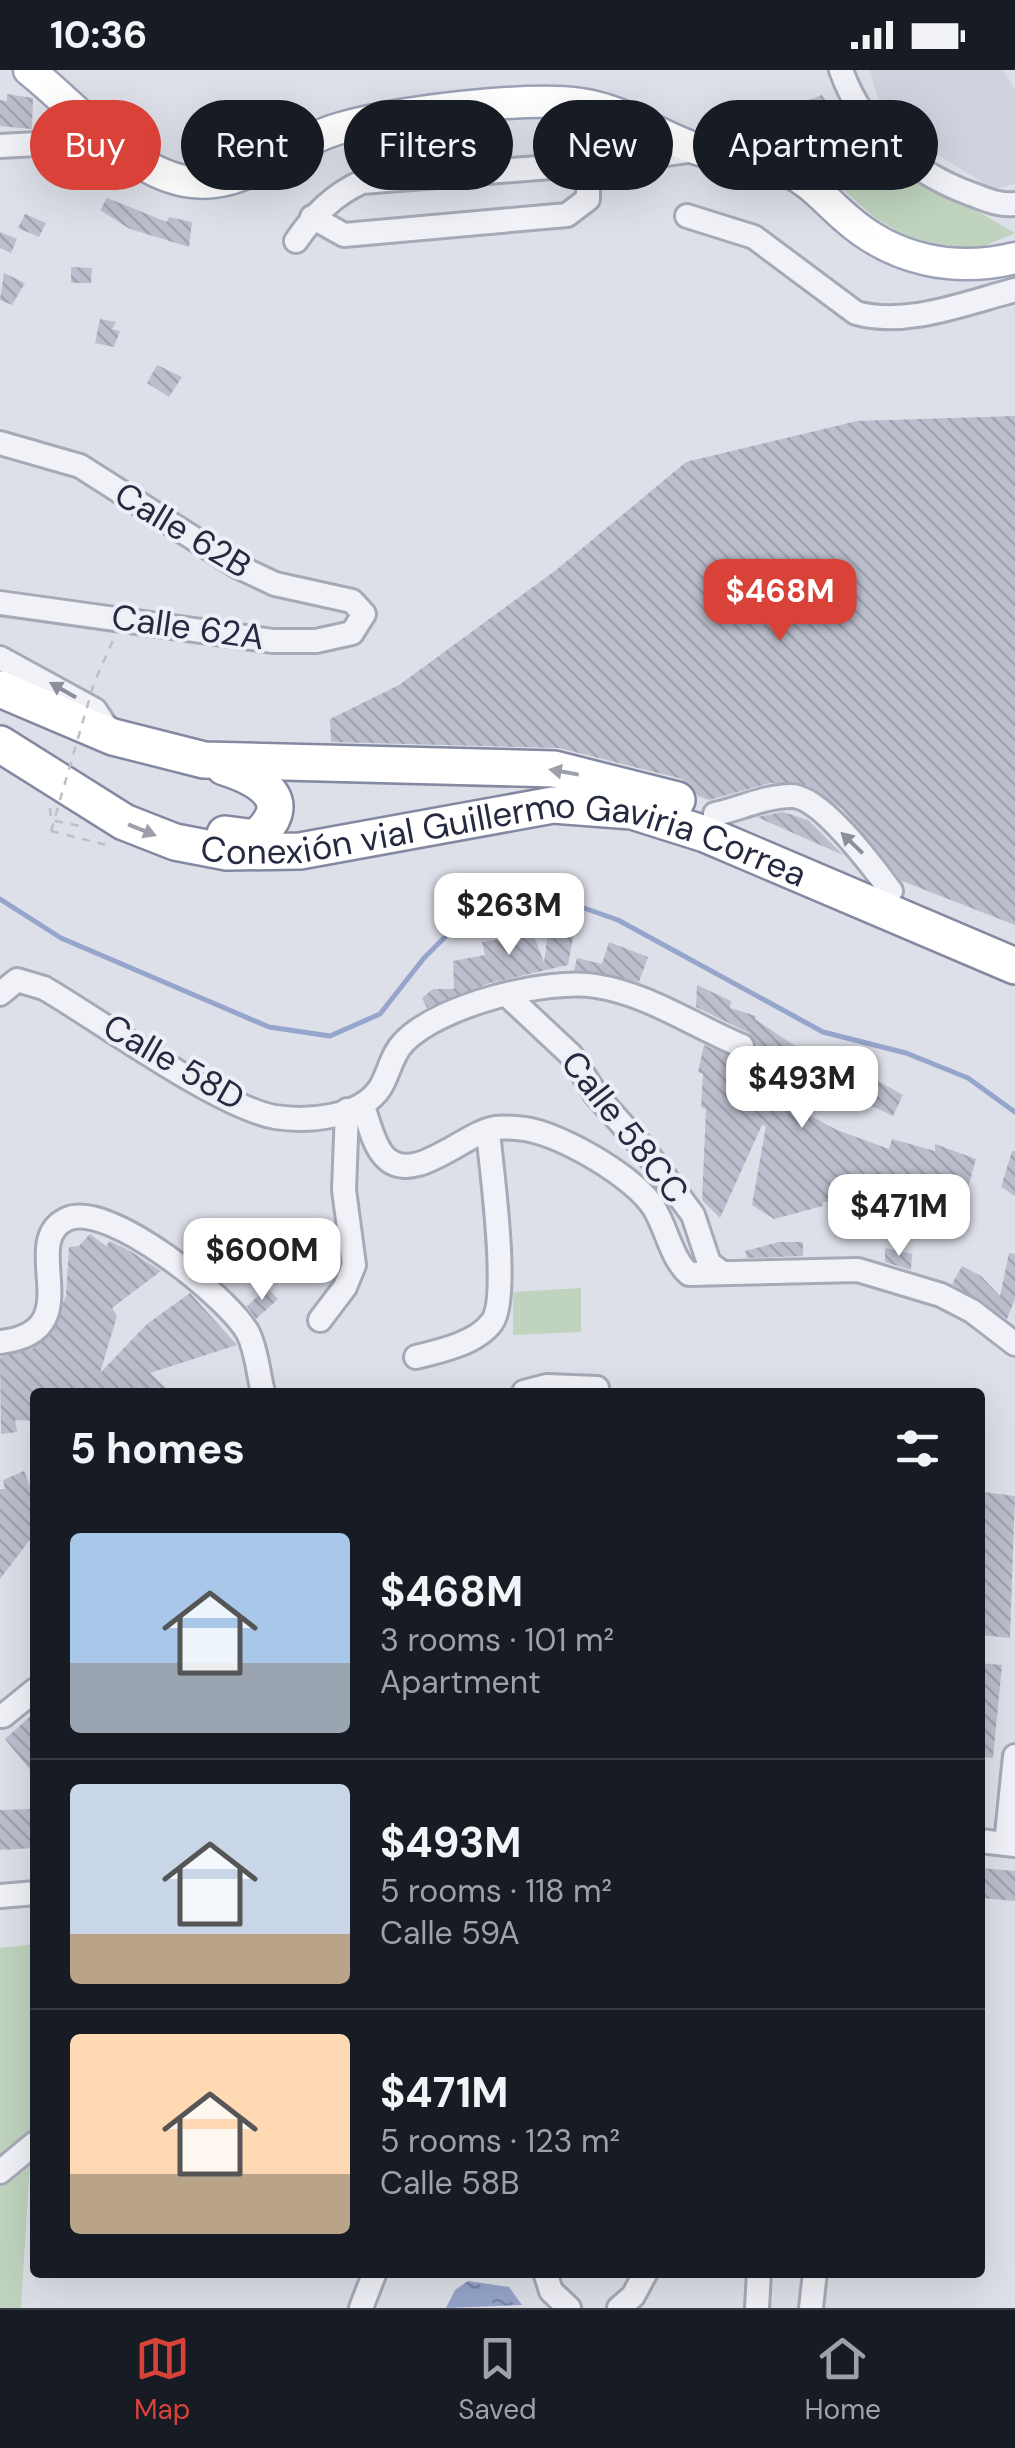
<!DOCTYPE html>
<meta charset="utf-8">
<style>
:root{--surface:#171b24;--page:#242831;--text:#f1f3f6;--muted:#9ea1a6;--line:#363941;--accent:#d94238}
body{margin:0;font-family:"DM Sans",sans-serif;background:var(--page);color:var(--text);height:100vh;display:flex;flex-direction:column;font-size:38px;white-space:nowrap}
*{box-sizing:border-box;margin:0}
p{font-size:32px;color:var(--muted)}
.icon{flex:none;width:55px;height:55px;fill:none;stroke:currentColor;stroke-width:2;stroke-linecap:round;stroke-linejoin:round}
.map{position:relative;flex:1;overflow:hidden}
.drawer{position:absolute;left:30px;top:1318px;width:955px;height:890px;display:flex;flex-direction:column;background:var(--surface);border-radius:10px;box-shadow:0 10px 40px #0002}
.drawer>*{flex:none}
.banner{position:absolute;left:30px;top:30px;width:955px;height:90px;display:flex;gap:20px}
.price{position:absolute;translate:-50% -85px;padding:0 22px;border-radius:20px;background:#fff;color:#222;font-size:32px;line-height:65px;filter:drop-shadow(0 2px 5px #0008)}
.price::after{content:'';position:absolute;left:50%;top:60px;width:30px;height:22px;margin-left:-15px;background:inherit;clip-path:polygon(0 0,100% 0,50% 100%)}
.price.current{background:var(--accent);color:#fff}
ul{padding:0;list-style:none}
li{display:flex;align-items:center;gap:30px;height:250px;padding:0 40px}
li+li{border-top:2px solid var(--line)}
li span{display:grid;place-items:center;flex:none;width:280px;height:200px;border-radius:10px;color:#555}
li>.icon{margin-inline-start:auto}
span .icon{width:120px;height:120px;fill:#fffc;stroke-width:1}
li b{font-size:42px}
h2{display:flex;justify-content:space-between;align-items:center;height:120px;padding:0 40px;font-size:42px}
.tag{padding:0 35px;border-radius:45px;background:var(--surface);box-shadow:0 10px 40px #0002;font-size:35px;line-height:90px}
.tag.current{background:var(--accent);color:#fff}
.status{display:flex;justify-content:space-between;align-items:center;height:70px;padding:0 50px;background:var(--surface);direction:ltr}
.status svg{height:28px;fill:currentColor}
.tab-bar{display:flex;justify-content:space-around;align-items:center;height:140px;border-top:2px solid var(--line);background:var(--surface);font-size:28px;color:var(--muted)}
.tab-bar a{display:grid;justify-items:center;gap:5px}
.tab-bar .current{color:var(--accent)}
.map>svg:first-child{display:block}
.built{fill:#d0d2de}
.green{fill:#bfd3be}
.water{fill:url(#water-ripples)}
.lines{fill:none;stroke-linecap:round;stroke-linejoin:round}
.stream{stroke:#96a5cc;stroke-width:5}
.building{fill:url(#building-back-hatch)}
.minor-casing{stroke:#a7a9b7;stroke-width:28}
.major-casing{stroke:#9ca1b5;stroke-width:35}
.highway-casing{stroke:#8489a1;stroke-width:40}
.path{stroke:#bcbec8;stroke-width:2.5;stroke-dasharray:8 8;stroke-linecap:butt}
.minor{stroke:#f1f2f7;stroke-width:22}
.major{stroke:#fff;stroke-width:30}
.highway{stroke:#fff;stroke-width:35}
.path-bridge{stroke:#bcbec8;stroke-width:2.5;stroke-dasharray:8 8;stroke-linecap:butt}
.oneway{fill:#8c8e9c}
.oneway2{fill:#9d9faa}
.labels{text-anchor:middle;stroke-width:8;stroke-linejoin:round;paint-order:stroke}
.street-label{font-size:35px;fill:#262a41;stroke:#eeeff6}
</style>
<div class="status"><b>10:36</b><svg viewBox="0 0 49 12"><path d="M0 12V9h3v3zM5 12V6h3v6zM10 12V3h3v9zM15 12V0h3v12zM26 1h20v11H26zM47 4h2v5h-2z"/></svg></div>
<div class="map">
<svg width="1015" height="2238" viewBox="0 0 1015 2238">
<defs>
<pattern id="water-ripples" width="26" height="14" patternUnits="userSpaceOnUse" patternTransform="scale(2.5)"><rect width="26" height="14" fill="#96a5cc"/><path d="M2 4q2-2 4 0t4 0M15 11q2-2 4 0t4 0" fill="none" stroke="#7a87a7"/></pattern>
<pattern id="building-back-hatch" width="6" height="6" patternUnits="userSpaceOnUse" patternTransform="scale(2.5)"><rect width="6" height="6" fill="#bbbecc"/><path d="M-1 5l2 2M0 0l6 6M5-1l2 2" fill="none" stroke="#a1a3b0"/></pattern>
</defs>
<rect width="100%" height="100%" fill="#dee0e9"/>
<polygon class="built" points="870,0 1003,0 1015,20 1015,114 993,119 913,69 878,29"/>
<g class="green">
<polygon points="852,52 901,97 1015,163 975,180 911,169 875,148 811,91"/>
<polygon points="581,1218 581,1262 513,1265 513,1222"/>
<polygon points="35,1874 35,2011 21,2238 0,2238 0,1878"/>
</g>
<polygon class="water" points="468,2211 509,2217 522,2235 446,2238 455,2220"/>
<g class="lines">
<polyline class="stream" points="0,829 61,868 269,957 330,966 380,944 424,888 475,837 530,819 618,850 823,962 906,983 968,1008 1015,1042"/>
</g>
<g class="building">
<polygon points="7,24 33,28 32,59 0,56 0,30 7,31"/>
<polygon points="822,25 838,50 809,66 787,38"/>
<polygon points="98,86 103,90 96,103 75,95 79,87"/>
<polygon points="107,128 167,152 169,147 192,152 189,177 130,159 100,140"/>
<polygon points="25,144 46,153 39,167 18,158"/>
<polygon points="0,162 17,169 11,183 0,178"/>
<polygon points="71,197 92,198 91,213 71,213"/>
<polygon points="4,203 25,213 12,235 0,230"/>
<polygon points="100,249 116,252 112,259 120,261 114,277 95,273"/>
<polygon points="157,295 182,307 169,327 147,313"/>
<polygon points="1015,346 1015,855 902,811 842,739 807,715 770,713 709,730 698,726 682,709 559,678 331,672 330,649 399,615 556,500 686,392 857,351"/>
<polygon points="783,742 808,750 843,785 757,747"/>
<polygon points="550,846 576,851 568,895 490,913 427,938 422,928 433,919 454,919 453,891 485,885 482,872 502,869 499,857 528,849 544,893"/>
<polygon points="609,872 648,887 639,912 574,900 577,888 602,894"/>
<polygon points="697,915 731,931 730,938 756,946 755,949 810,986 876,1017 878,1011 903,1025 893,1046 861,1031 858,1035 828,1016 821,1026 748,997 734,1036 817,1033 809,1045 837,1060 889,1079 892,1069 935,1081 935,1074 976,1089 965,1129 923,1110 917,1122 890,1111 886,1125 838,1114 838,1132 823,1132 823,1136 774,1149 752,1135 766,1056 762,1055 720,1148 702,1130 706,1039 701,1037 703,1004 698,1002 704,975 743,991 752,987 757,975 749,963 696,937"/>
<polygon points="1012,1081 1015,1081 1015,1126 1001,1117"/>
<polygon points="90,1164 106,1176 110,1171 130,1181 161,1201 112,1238 117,1246 100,1303 147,1254 190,1223 237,1275 150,1303 170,1322 35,1322 35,1351 15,1350 17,1362 1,1364 0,1287 32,1279 53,1262 66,1225 69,1177 79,1176"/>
<polygon points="779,1172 803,1172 803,1186 747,1188 745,1181"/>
<polygon points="885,1178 912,1184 911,1200 885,1192"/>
<polygon points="1009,1183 1015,1184 1015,1229 1007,1249 952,1214 962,1196 981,1206 1000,1226"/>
<polygon points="267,1218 278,1229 256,1249 247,1236"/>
<polygon points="24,1401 31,1419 35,1416 35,1463 0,1509 0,1419 5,1419 3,1410"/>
<polygon points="983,1422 1015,1426 1010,1568 980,1565"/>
<polygon points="980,1593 1002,1595 993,1688 980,1687"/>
<polygon points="35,1642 35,1706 5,1669"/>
<polygon points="35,1739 35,1778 0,1780 0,1740"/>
<polygon points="980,1798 1015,1801 1015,1831 980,1828"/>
</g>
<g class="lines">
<g class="minor-casing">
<g id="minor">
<path d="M841 0C862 60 911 102 971 124 985 129 999 136 1015 134"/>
<polyline points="0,76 110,70"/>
<path d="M687 146 754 167 856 243C907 257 965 233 1015 220"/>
<polyline points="312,147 344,165 567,145 588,129 588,94"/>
<path d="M296 171C314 145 333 125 362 112L601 93 695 80"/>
<polyline points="0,373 80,396 237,496 275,514 352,531 364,544 352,563 316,571 273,571 0,533"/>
<polyline points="0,588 95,640 111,664"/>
<path d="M715 744C739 739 766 726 791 726 821 726 873 797 891 821"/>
<path d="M0 924 17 910 44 918C101 951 217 1036 275 1047 308 1052 360 1048 380 1018 389 1004 391 985 404 972 439 935 547 908 596 916 648 924 694 956 742 976"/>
<polyline points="508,926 571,985 596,1025 644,1079 693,1145 709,1193 721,1202"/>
<path d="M363 1037C369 1052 373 1074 384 1086 412 1118 464 1063 495 1058 504 1057 517 1058 525 1059 561 1064 635 1107 654 1138 667 1159 671 1188 689 1204L858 1200 941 1225 972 1241 1015 1274"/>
<polyline points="320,1250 345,1217 354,1195 344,1120 347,1040"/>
<path d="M0 1272C93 1262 16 1172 67 1149 108 1130 229 1228 248 1263 257 1281 258 1303 263 1322"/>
<path d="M416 1287C441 1281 477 1273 492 1252 510 1228 491 1097 488 1061"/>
<polyline points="524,1322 547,1316 597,1318"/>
<polyline points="3,1646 35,1620"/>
<polyline points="980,1771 1015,1775"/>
<polyline points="1006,1774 1015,1686"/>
<polyline points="0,1826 35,1823"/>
<polyline points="0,2102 35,2073"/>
<polyline points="545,2202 551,2221 569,2238"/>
<polyline points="361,2238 375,2202"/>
<polyline points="619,2238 633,2226 646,2202"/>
<polyline points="757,2238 759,2202"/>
<polyline points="811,2238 815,2202"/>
</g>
</g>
<g class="major-casing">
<path id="major" d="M29 0C71 33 121 92 173 108 239 129 283 74 341 58 398 42 524 26 581 34 628 41 658 67 700 80 729 89 760 87 788 101 811 112 827 132 846 148 893 190 954 203 1015 188"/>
</g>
<g class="highway-casing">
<g id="highway">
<polyline points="0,619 113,667 204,690 554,699 677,730"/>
<path id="s1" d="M0 674 124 752 175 772 227 782 300 781 553 735 632 741 705 764 1015 896"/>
<path d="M224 697C262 709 299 732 255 768L225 764"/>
</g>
</g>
<g class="path">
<polyline points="50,738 51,750 80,756"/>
<polyline points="51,761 110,776"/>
</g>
<use href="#minor" class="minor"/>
<use href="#major" class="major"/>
<use href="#highway" class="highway"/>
<polyline class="path-bridge" points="51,761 94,613 114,568"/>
</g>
<defs><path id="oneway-solid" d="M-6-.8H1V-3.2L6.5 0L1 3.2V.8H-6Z" transform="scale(2.5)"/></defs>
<g class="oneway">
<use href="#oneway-solid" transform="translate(63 620) rotate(-150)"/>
<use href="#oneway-solid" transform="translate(852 773) rotate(-136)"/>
</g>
<g class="oneway2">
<use href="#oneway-solid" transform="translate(564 702) rotate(-170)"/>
<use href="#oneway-solid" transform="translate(142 760) rotate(22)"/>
</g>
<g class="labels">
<g class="street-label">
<text transform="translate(183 460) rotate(31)" y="12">Calle 62B</text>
<text transform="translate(188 557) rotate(8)" y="12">Calle 62A</text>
<text dy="12" stroke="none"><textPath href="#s1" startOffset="538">Conexión vial Guillermo Gaviria Correa</textPath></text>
<text transform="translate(174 992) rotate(30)" y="12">Calle 58D</text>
<text transform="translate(625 1057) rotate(52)" y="12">Calle 58CC</text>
</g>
</g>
</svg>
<b class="price current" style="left:780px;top:574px">$468M</b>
<b class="price" style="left:509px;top:888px">$263M</b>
<b class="price" style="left:802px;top:1061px">$493M</b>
<b class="price" style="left:899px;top:1189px">$471M</b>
<b class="price" style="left:262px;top:1233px">$600M</b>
<div class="banner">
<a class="tag current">Buy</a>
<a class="tag">Rent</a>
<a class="tag">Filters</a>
<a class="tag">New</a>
<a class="tag">Apartment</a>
</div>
<section class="drawer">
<h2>5 homes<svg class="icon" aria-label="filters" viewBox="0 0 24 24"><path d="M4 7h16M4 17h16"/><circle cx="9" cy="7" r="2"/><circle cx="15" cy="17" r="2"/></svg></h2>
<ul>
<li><span style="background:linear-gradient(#a9c7e8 65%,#9aa5b1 0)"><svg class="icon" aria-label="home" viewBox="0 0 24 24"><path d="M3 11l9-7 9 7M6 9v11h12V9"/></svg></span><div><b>$468M</b><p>3 rooms · 101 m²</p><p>Apartment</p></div></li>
<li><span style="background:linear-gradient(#c9d6e8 75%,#b9a48a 0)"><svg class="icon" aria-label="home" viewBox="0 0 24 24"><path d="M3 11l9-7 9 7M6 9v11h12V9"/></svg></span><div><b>$493M</b><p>5 rooms · 118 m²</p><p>Calle 59A</p></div></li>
<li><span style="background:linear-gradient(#ffd9b3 70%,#b9a48a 0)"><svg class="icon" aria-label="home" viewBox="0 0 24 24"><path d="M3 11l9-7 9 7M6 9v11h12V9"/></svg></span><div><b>$471M</b><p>5 rooms · 123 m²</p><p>Calle 58B</p></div></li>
</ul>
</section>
</div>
<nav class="tab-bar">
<a class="current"><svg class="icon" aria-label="map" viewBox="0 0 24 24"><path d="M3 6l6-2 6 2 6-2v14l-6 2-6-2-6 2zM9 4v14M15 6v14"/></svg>Map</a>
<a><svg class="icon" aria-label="saved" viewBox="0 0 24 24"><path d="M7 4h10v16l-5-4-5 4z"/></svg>Saved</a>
<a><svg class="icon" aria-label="home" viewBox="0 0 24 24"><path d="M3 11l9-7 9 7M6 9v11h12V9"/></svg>Home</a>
</nav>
